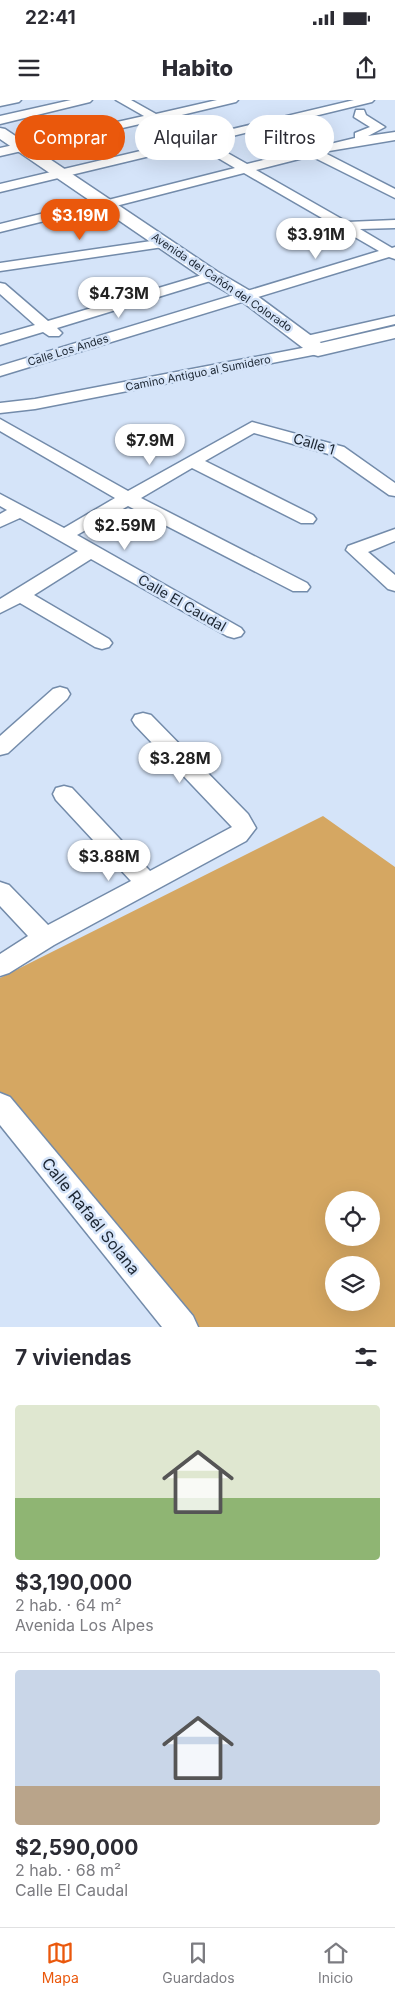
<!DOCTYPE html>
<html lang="es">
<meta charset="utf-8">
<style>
:root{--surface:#fff;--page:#f2f2f3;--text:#2b2b33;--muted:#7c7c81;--line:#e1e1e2;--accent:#ea580c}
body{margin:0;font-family:Inter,sans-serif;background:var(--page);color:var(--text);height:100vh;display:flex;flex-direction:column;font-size:19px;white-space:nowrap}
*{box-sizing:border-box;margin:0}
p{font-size:16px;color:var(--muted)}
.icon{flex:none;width:28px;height:28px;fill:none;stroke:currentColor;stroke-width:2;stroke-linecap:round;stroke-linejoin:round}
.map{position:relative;height:1227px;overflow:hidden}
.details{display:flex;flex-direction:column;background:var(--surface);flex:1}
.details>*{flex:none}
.guide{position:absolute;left:15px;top:15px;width:365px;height:45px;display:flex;gap:10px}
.fabs{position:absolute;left:325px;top:1091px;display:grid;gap:10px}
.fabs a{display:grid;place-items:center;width:55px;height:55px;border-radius:50%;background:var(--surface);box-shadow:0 5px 20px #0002;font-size:25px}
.price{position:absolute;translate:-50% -42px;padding:0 11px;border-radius:18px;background:#fff;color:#222;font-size:16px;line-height:32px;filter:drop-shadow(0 1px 2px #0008)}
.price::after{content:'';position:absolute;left:50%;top:30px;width:15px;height:11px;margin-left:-8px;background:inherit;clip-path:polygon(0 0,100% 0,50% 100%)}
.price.selected{background:var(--accent);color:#fff}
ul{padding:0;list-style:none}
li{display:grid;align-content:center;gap:10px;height:265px;padding:0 15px}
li+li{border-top:1px solid var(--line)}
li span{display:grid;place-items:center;height:155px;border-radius:5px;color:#555}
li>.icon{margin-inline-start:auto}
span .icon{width:90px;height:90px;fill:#fffc;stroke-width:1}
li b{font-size:21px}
h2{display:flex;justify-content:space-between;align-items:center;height:60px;padding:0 15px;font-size:21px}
.chip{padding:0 18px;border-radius:22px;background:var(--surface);box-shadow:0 5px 20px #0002;font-size:18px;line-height:45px}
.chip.selected{background:var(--accent);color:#fff}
.status{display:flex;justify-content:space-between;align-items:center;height:35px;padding:0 25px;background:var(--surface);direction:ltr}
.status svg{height:14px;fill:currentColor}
header{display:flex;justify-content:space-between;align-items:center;height:65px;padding:0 15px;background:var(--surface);font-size:22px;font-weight:800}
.tabs{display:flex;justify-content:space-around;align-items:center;height:70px;border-top:1px solid var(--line);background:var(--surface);font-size:14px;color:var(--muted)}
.tabs a{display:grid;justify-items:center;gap:2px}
.tabs .selected{color:var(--accent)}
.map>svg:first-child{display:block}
.green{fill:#d5a762;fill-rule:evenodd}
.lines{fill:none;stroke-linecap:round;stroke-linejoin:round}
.minor-casing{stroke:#738baa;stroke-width:3}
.major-casing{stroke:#738baa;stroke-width:3}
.minor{fill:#fff;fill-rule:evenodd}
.major{fill:#fff;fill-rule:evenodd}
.labels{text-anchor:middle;stroke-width:5;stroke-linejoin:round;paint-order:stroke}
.far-street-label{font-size:11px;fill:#1b2531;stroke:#d5e4f9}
.street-label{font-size:14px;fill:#1b2531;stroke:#d5e4f9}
.near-street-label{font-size:16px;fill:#1b2531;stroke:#d5e4f9}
</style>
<div class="status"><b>22:41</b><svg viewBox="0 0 49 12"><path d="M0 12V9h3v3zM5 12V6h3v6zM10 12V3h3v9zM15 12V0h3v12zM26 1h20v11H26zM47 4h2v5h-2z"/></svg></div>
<header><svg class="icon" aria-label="menu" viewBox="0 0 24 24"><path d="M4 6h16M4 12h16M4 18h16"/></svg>Habito<svg class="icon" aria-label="share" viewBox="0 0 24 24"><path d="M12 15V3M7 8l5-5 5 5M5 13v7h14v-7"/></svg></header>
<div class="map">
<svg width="395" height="1227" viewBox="0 0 395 1227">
<rect width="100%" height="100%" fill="#d5e4f9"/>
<path class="green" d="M323 716 395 767V1227H198L0 993V878ZM334 1100H371V1138H334ZM334 1165H371V1202H334Z"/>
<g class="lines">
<g class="minor-casing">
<g id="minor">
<polygon points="0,0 21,0 19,2 0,6"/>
<polygon points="71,0 92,0 90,2 0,24 0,16"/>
<polygon points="116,0 131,0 156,14 217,0 238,0 236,2 165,19 199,37 354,0 374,0 372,2 208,42 247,64 355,38 355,33 370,27 354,17 356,10 364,10 366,15 385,27 368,36 395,32 395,40 323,52 395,89 395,98 311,56 256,70 347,122 395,120 395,128 360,129 392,148 395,147 395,159 389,157 0,276 0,266 379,151 244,73 108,108 93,109 0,132 0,124 93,101 108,100 235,68 196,45 0,92 0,84 187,40 153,21 0,56 0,48 144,16"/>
<polygon points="165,139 170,140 172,143 170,146 0,171 0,163"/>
<polygon points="212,172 217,173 219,176 217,179 57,228 62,233 59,236 49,236 43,232 0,245 0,235 35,225 0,194 0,183 5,184 48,221"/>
<polygon points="395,216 395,224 307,245 299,240 302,237"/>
<polygon points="318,245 323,247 326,250 323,253 35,309 0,313 0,303 35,299"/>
<polygon points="0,319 128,391 252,322 344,347 395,383 395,396 389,395 332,355 254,333 205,361 313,415 316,419 313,423 301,423 192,368 141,398 307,483 310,487 307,491 293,491 128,406 77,435 241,528 244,532 241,536 234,538 227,536 91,459 34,495 109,539 112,543 109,547 102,549 95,547 20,503 0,513 0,499 78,451 20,418 0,427 0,414 7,410 0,406 0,394 64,428 115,398 0,331"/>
<polygon points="395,429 395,441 368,452 395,475 395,491 388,489 346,450 348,446"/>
<polygon points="60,587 67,589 70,594 67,599 8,653 0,655 0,636 53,589"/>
<polygon points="143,613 151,615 248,714 256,728 246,741 54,845 9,873 0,876 0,854 28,836 0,806 0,782 9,785 48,825 131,781 56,700 53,694 56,688 64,686 72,688 150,771 232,727 135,625 132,620 135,615"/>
<polygon points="0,993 10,997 193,1216 198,1227 162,1227 0,1025"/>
</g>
</g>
<g class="major-casing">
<polygon id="major" points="0,28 5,29 218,172 252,192 321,243 395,226 395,238 318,256 311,254 240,200 206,180 0,39"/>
</g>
<use href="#minor" class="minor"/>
<use href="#major" class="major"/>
</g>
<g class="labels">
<g class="far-street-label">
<text transform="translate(222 182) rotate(34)" y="4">Avenida del Cañón del Colorado</text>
<text transform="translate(68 250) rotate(-17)" y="4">Calle Los Andes</text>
<text transform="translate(198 273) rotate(-11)" y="4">Camino Antiguo al Sumidero</text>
</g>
<g class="street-label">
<text transform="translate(314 344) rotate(17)" y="5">Calle 1</text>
<text transform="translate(182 503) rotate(30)" y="5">Calle El Caudal</text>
</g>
<g class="near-street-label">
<text transform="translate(91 1116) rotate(51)" y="6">Calle Rafaél Solana</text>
</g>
</g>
</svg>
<div class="fabs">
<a><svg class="icon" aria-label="locate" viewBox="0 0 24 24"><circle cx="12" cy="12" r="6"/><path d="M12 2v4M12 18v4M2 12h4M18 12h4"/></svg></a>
<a><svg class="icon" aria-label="layers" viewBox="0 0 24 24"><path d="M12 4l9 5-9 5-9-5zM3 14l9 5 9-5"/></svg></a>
</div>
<b class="price selected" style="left:80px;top:141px">$3.19M</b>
<b class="price" style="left:316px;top:160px">$3.91M</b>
<b class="price" style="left:119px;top:219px">$4.73M</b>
<b class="price" style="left:150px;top:366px">$7.9M</b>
<b class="price" style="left:125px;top:451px">$2.59M</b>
<b class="price" style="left:180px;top:684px">$3.28M</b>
<b class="price" style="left:109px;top:782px">$3.88M</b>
<div class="guide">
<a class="chip selected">Comprar</a>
<a class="chip">Alquilar</a>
<a class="chip">Filtros</a>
</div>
</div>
<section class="details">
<h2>7 viviendas<svg class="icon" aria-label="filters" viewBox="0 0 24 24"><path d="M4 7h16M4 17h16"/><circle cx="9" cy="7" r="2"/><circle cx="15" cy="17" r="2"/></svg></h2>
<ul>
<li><span style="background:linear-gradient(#dfe7d0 60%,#8fb573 0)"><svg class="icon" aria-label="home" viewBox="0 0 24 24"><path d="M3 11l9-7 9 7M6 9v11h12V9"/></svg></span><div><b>$3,190,000</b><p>2 hab. · 64 m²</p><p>Avenida Los Alpes</p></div></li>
<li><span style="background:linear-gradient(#c9d6e8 75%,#b9a48a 0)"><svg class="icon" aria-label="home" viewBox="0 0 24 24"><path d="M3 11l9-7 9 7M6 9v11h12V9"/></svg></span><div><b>$2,590,000</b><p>2 hab. · 68 m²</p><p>Calle El Caudal</p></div></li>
</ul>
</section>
<nav class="tabs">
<a class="selected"><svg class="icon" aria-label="map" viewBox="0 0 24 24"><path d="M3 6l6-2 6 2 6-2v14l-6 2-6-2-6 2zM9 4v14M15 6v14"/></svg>Mapa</a>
<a><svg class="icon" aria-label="saved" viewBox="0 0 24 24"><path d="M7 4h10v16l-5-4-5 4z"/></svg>Guardados</a>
<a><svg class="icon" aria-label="home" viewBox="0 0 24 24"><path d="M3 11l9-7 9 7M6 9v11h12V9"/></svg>Inicio</a>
</nav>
